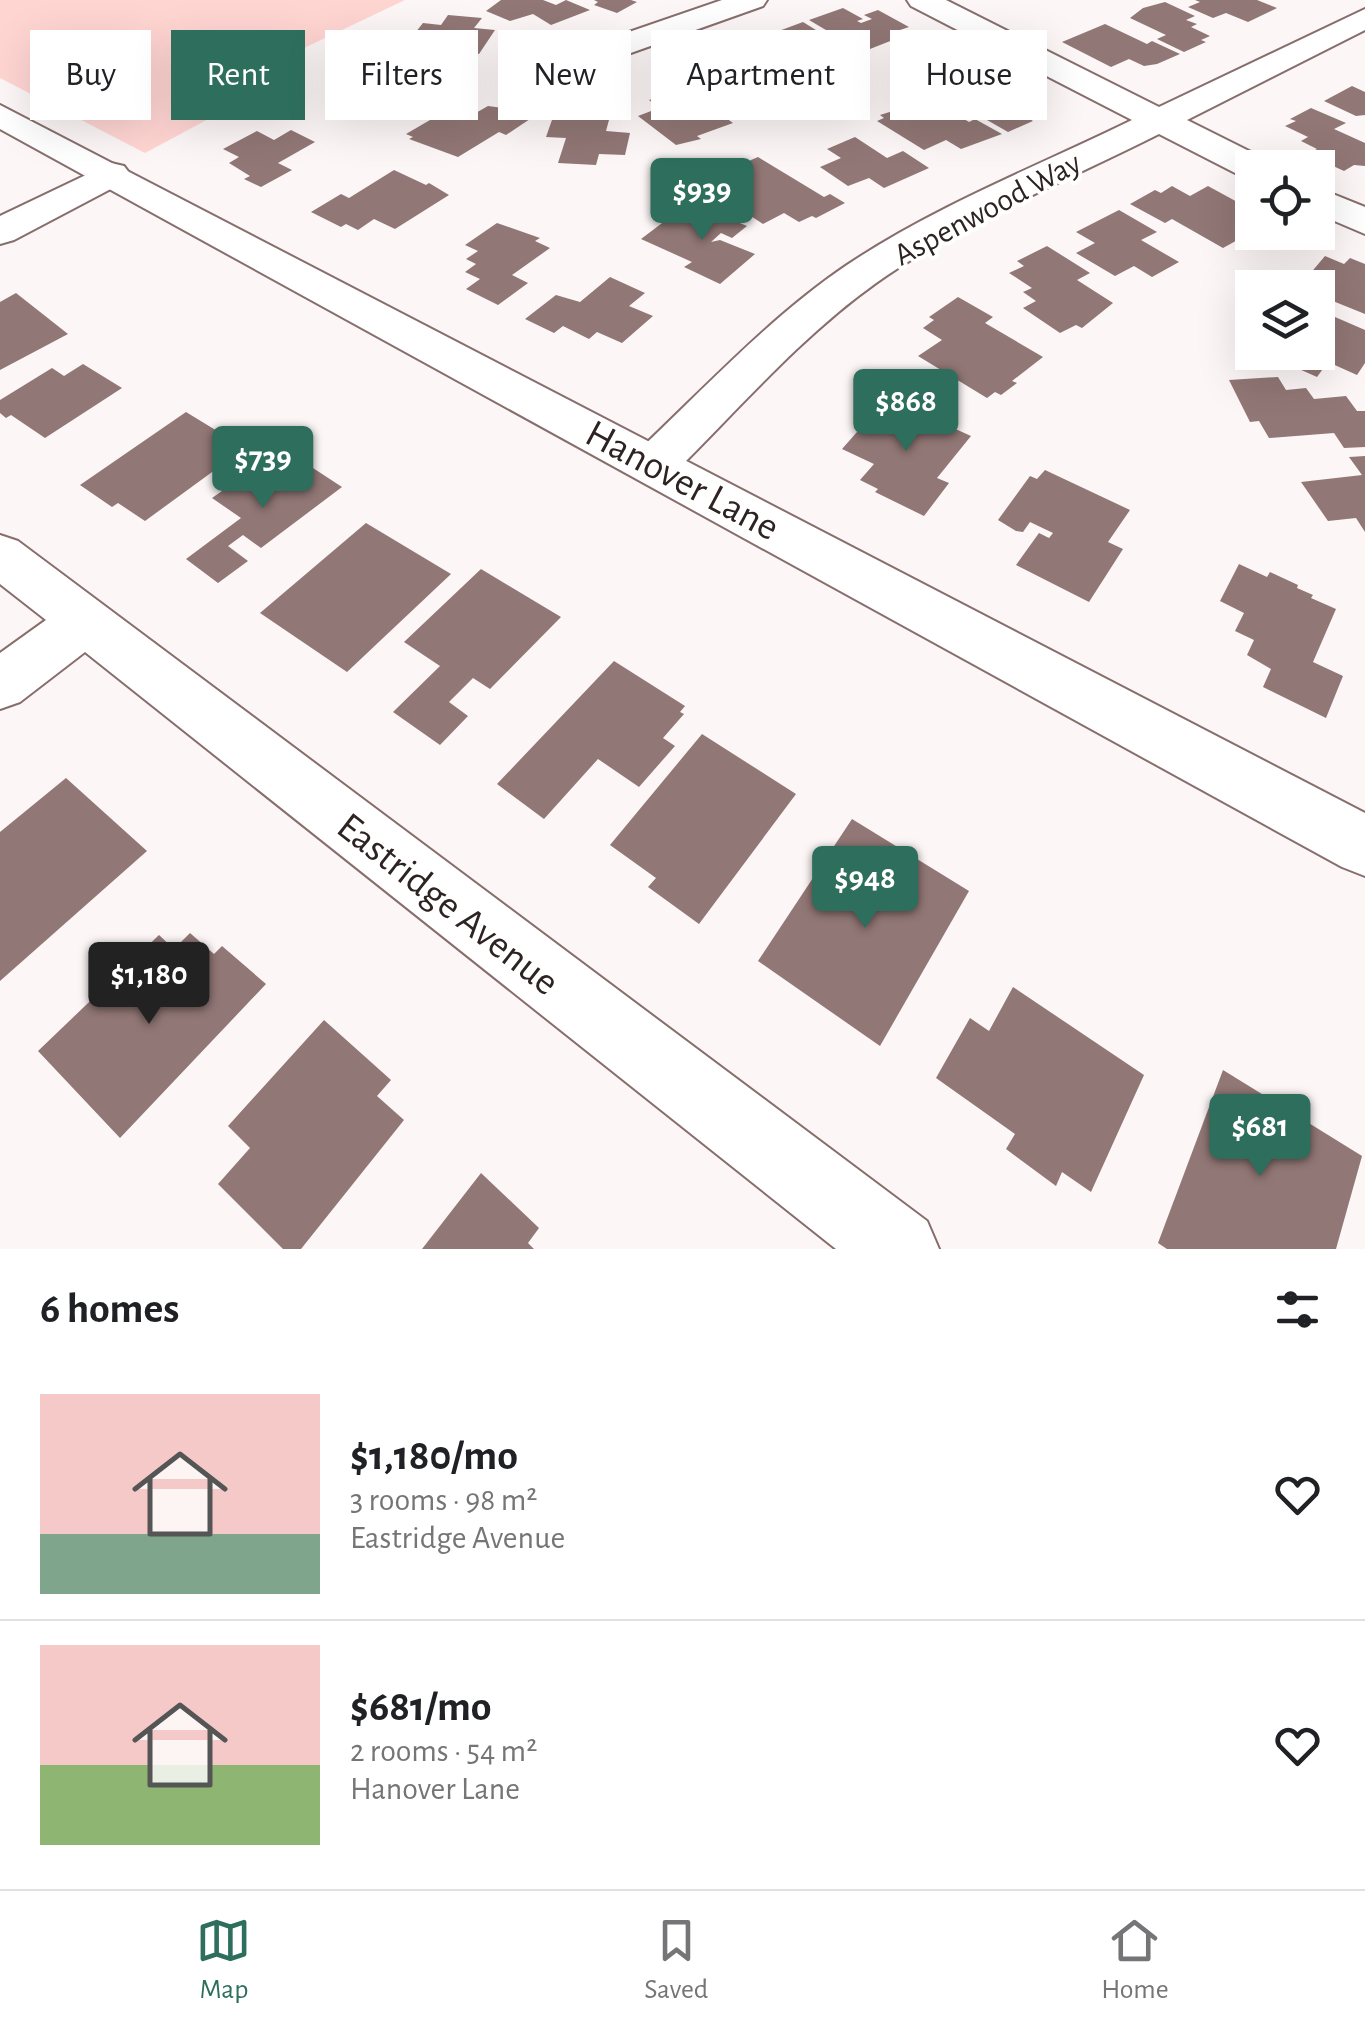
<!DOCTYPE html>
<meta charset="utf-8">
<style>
:root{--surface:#fff;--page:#f2f2f2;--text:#202124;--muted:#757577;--line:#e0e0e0;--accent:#2e6e5d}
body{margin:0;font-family:"Alegreya Sans",sans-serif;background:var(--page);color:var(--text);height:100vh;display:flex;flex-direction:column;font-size:38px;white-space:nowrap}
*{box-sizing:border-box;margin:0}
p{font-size:32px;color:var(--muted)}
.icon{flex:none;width:55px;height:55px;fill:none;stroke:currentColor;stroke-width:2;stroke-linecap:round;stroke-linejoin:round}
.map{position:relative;height:1249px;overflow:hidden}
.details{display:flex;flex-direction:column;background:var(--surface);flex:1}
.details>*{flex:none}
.top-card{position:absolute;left:30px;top:30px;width:1305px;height:90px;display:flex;gap:20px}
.controls{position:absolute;left:1235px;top:150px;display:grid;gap:20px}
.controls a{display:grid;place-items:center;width:100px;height:100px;border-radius:0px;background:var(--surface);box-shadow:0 10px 40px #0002;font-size:50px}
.price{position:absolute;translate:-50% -85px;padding:0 22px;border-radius:10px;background:var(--accent);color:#fff;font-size:32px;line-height:65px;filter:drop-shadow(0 2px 5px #0008)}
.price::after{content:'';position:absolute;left:50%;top:60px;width:30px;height:22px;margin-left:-15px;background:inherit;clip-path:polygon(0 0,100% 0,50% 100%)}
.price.current{background:#222;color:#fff}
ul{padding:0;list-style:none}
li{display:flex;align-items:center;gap:30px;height:250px;padding:0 40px}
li+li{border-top:2px solid var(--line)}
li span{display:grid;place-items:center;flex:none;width:280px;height:200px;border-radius:0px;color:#555}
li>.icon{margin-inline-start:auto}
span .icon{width:120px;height:120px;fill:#fffc;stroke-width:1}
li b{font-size:42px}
h2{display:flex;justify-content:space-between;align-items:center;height:120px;padding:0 40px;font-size:42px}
.tag{padding:0 35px;border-radius:0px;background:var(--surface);box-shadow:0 10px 40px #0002;font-size:35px;line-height:90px}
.tag.current{background:var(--accent);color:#fff}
.dock{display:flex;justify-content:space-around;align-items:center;height:140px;border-top:2px solid var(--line);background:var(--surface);font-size:28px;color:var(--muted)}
.dock a{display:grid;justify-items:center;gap:5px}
.dock .current{color:var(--accent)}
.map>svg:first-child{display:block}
.green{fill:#ffd5d2}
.building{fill:#917775}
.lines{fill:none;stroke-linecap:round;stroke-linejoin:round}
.minor-casing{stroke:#876e6c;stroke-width:4}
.tertiary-casing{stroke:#876e6c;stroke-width:4}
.minor{fill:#fff;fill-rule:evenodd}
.tertiary{fill:#fff;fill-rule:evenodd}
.labels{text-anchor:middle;stroke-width:8;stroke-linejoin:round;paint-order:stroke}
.far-street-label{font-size:32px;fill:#2d2322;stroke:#fff}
.street-label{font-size:40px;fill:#2d2322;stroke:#fff}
</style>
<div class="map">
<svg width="1365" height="1249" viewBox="0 0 1365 1249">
<rect width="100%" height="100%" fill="#fcf6f6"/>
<polygon class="green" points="0,0 405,0 247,75 255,94 145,153 0,78"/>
<g class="building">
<polygon points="501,0 543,0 556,5 566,0 590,10 551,25 533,14 510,21 486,11"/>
<polygon points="594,0 631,0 637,2 617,13 594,5 598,2"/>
<polygon points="1195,0 1257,0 1277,8 1248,22 1226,13 1213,18 1188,7 1200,2"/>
<polygon points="1165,2 1195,16 1186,20 1197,24 1191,27 1210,36 1201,40 1206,42 1184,52 1157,39 1166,35 1130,18 1143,8"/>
<polygon points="843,8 863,19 857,21 861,23 872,19 864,15 878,10 909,27 900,30 908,34 870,49 837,30 831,33 809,20"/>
<polygon points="448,15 482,18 474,28 495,30 479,54 446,50 452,42 411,38 423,23 441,25"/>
<polygon points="803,22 824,35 817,37 851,56 821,68 826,71 804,76 764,52 783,45 771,37 780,34 776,32"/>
<polygon points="1105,24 1147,44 1152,41 1180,54 1157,64 1144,66 1129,59 1111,67 1062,42"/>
<polygon points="758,57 798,82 745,103 710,80 701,84 680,70 711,59 724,58 736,65"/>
<polygon points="456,65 456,82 449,82 449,90 425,92 425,98 409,99 409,107 369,109 370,100 362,100 370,79 421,76 421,67"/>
<polygon points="998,73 1028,88 1018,93 1029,99 1021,102 1040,112 1028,118 1033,121 1008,132 980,116 991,111 956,91 968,86 964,85 969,81"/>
<polygon points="689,83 709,97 701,100 733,123 697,136 701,139 676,145 638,116 659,108 649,100 662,96 659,93"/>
<polygon points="1352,86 1365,92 1365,115 1356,116 1324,101"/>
<polygon points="931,99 969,122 975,119 1002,134 961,149 946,140 924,150 877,121 884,118 880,115"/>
<polygon points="454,106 474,114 488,106 503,108 530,119 506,135 499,132 458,157 409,139 413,137 406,134"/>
<polygon points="1311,108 1346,123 1334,129 1365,143 1365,166 1354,165 1344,171 1307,154 1317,149 1301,141 1308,137 1285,126 1296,121 1290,119"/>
<polygon points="553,117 609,120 606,131 630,133 625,155 599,154 596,165 558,163 566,138 546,137"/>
<polygon points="291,130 315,142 278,163 292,170 261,187 244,179 250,176 229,163 239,157 223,149 257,131 274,140"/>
<polygon points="855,137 887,158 903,151 929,168 884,188 869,178 848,186 820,167 841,158 827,149"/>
<polygon points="758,157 824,197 830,194 845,203 816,218 812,216 799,222 784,213 763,224 708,188 732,177 737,180 746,176 733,168"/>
<polygon points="394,170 426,185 429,183 449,195 395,229 374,219 358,230 346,224 341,227 311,212 341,194 349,198"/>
<polygon points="1172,186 1190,196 1208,186 1252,210 1252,232 1223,248 1172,219 1165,223 1130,204 1155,190 1161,193"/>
<polygon points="701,207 747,226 732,238 721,233 711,242 720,240 755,254 720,284 684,267 692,262 641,239 678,211 690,215"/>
<polygon points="1119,210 1157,232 1141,240 1179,262 1152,277 1134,266 1115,276 1076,253 1095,243 1076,232"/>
<polygon points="497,223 540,238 535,241 550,248 512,275 528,283 498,305 466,289 480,279 465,272 476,264 466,259 478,251 465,245"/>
<polygon points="1047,246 1090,273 1077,280 1113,303 1082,328 1076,325 1060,333 1023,308 1036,301 1023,292 1032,288 1009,273 1024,266 1017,261"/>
<polygon points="1325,256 1344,264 1350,258 1365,264 1365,314 1318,295 1318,288 1298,288"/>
<polygon points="610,277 645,293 629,306 653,316 622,343 597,332 589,339 563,326 554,333 525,319 556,295 580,302"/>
<polygon points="16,293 68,334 0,370 0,302"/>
<polygon points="958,297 993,317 985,323 1043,357 1012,381 1017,383 1001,395 995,392 987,398 918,356 942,340 923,328 934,320 929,317"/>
<polygon points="1335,317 1365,330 1365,363 1357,375 1328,362 1317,377 1261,352 1318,352 1318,326 1326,329"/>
<polygon points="83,364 122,388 45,438 11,415 6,418 0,413 0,400 52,368 64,376"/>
<polygon points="1278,377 1286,390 1306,388 1314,399 1346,396 1357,411 1365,411 1365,447 1344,448 1334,433 1269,438 1259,421 1250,422 1229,380"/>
<polygon points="887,398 971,436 937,478 949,483 924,516 875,492 878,489 860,480 874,464 842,449"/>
<polygon points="186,412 245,448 145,521 118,503 112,507 80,485"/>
<polygon points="290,453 342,487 261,548 243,535 228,546 248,561 218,583 186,559 241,518 212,498 249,472 256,477"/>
<polygon points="1365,456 1365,532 1356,518 1328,521 1301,482 1362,475 1349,457"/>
<polygon points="1045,470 1130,510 1108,542 1123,549 1089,602 1016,565 1039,533 1049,538 1053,533 1030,522 1023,532 1016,531 998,520 1030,476 1037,479"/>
<polygon points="366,523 451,574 347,672 260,613"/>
<polygon points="1239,564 1267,577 1270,572 1298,585 1297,588 1313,595 1311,598 1336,609 1313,662 1343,676 1326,718 1263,687 1271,669 1247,655 1254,640 1235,631 1244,613 1220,601"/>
<polygon points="481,569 561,617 490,689 473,678 449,702 468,716 440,745 393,712 440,666 404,642"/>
<polygon points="614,661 685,706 680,712 684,714 663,738 675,746 639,787 598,759 544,819 497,784"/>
<polygon points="702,734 796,794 699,924 648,887 656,878 610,845"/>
<polygon points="66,778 147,851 0,981 0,832"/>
<polygon points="852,819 969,891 880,1046 758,961"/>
<polygon points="190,933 214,954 222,946 266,984 120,1138 38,1051 159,935 174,949"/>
<polygon points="1013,987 1144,1075 1091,1192 1062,1172 1056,1186 1006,1149 1015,1134 936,1078 970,1018 989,1031"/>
<polygon points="324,1020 391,1080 377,1096 404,1120 301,1249 283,1249 218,1184 250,1148 228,1126"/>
<polygon points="1223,1070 1362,1156 1336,1249 1167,1249 1158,1243"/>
<polygon points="481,1173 539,1228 528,1243 534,1249 422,1249"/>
</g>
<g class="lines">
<g class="minor-casing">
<g id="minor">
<polygon points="722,0 767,0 763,6 566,76 542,76 537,69 542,62"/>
<path d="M907 0H946L1159 107 1365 9V30L1187 120 1267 160 1272 168H1252V179L1241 176 1159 134C1068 180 958 225 876 283 800 337 737 411 671 476L654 481 637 476 630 464 637 452C704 389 770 317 847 265 935 206 1038 166 1132 120L911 6Z"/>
<polygon points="111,163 124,166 130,174 124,182 14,240 0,244 0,216"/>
<polygon points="1318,188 1365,207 1365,234 1318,214"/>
<polygon points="0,535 18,541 927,1221 939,1249 836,1249 85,652 20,702 0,709 0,653 46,620 0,584"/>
</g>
</g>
<g class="tertiary-casing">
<polygon id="tertiary" points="0,105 1365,813 1365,876 1342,867 0,129"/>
</g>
<use href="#minor" class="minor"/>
<use href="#tertiary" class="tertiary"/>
</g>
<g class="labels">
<g class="far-street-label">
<text transform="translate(987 208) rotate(-28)" y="11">Aspenwood Way</text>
</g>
<g class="street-label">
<text transform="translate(683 479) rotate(28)" y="14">Hanover Lane</text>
<text transform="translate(449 903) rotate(38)" y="14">Eastridge Avenue</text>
</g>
</g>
</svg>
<div class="controls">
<a><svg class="icon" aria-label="locate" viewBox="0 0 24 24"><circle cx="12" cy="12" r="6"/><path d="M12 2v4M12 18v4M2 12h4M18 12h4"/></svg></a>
<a><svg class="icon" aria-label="layers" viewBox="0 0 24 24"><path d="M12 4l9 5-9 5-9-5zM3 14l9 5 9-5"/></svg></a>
</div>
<b class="price" style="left:702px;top:243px">$939</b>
<b class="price" style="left:906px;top:454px">$868</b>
<b class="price" style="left:263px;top:511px">$739</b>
<b class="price" style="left:865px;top:931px">$948</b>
<b class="price current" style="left:149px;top:1027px">$1,180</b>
<b class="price" style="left:1260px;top:1179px">$681</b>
<div class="top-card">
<a class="tag">Buy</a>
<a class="tag current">Rent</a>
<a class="tag">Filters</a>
<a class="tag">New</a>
<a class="tag">Apartment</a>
<a class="tag">House</a>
</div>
</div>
<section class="details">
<h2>6 homes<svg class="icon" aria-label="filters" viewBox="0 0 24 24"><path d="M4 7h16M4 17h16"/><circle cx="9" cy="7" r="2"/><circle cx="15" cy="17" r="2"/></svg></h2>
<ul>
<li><span style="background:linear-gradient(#f6c9c9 70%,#7fa58c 0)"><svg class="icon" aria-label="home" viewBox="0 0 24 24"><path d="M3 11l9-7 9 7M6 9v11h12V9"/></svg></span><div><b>$1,180/mo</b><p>3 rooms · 98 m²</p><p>Eastridge Avenue</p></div><svg class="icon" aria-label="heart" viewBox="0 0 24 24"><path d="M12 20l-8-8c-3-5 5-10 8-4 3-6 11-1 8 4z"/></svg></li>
<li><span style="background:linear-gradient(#f6c9c9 60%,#8fb573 0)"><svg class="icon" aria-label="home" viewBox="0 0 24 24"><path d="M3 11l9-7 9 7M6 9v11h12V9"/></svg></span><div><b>$681/mo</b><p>2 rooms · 54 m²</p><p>Hanover Lane</p></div><svg class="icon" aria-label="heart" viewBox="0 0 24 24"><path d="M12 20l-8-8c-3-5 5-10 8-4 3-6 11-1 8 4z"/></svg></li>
</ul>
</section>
<nav class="dock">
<a class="current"><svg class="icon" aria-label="map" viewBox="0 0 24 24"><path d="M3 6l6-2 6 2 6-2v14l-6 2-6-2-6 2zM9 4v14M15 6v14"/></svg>Map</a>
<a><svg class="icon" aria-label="saved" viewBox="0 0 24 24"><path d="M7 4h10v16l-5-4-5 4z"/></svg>Saved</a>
<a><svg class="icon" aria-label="home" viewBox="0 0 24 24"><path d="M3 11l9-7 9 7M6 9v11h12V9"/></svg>Home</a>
</nav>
